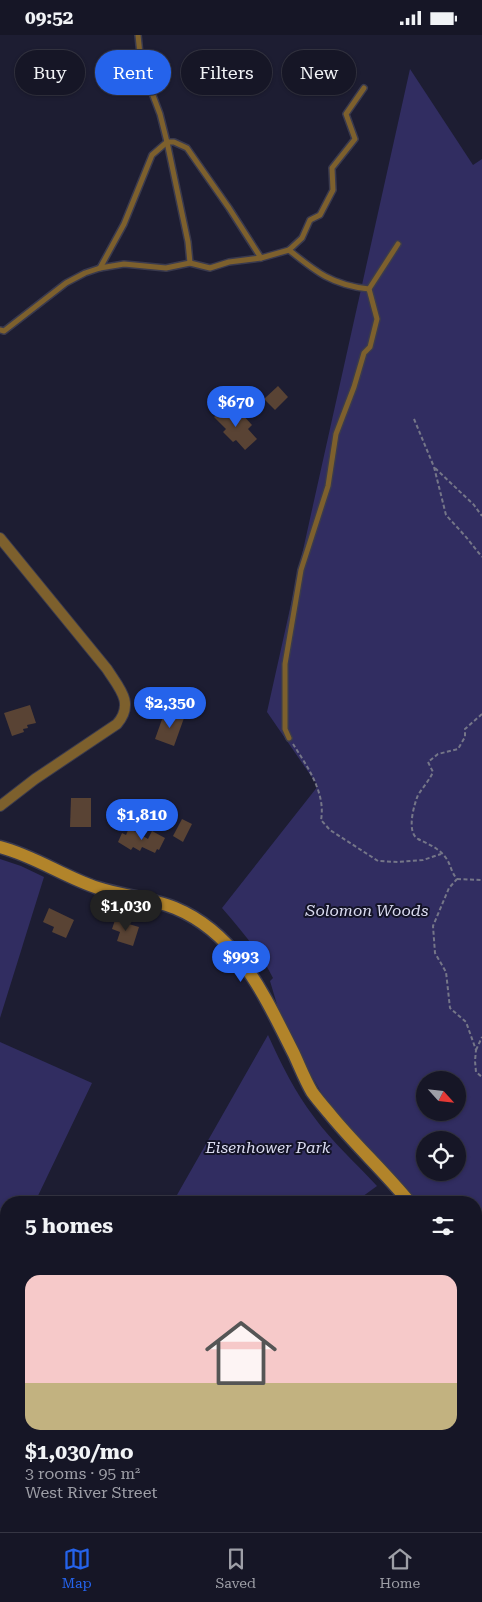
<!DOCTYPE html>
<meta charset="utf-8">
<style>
:root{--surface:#161626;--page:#1f1f2e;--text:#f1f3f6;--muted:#9e9fa7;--line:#353543;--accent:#2563eb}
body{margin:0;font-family:"Roboto Serif",serif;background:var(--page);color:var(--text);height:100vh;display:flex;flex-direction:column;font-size:19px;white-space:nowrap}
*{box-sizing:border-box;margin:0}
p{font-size:16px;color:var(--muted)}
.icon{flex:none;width:28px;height:28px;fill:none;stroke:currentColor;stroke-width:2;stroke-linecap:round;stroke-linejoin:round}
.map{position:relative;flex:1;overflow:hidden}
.details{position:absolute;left:0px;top:1161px;width:482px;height:336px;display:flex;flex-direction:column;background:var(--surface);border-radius:20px 20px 0 0;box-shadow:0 1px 4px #0004,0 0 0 1px var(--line)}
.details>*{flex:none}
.guide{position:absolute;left:15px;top:15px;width:452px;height:45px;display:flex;gap:10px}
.needle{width:32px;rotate:117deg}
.fabs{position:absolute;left:416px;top:1036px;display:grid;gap:10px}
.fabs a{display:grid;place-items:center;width:50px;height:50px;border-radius:50%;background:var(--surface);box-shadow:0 1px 4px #0004,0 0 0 1px var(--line);font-size:25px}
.price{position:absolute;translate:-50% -42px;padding:0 11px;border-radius:18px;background:var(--accent);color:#fff;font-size:16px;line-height:32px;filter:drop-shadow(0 1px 2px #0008)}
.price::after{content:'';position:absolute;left:50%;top:30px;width:15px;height:11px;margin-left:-8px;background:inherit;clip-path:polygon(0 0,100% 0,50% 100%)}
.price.current{background:#222;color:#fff}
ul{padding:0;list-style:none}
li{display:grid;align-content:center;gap:10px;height:265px;padding:0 25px}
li+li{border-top:1px solid var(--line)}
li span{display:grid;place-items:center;height:155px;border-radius:15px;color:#555}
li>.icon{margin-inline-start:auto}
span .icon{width:90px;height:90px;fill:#fffc;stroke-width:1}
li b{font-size:21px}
h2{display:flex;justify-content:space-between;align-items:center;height:60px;padding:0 25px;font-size:21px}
.pill{padding:0 18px;border-radius:22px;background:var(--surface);box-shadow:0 1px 4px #0004,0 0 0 1px var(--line);font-size:18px;line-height:45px}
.pill.current{background:var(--accent);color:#fff}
.status{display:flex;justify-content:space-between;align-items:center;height:35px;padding:0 25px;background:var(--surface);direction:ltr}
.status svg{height:14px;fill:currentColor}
.dock{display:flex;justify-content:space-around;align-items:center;height:70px;border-top:1px solid var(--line);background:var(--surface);font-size:14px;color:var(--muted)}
.dock a{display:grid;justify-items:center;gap:2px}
.dock .current{color:var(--accent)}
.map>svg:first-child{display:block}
.green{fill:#312d61;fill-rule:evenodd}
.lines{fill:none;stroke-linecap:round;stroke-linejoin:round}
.stream{stroke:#0b5260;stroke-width:3}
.river{stroke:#0b5260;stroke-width:19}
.building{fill:#594334}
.lane-casing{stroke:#3a3a4e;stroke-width:8}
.street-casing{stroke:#3a3a4e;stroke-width:12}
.secondary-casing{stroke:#3a3a4e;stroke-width:15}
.path{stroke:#757688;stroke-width:2;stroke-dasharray:4 2.5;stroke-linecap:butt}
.lane{stroke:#7d602d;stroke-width:5}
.street{stroke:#7d602d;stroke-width:10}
.secondary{stroke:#b2842a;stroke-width:12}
.labels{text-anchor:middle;stroke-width:4;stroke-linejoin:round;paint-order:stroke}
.park-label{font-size:16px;font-style:italic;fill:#dadbf0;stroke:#141428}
</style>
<div class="status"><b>09:52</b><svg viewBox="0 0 49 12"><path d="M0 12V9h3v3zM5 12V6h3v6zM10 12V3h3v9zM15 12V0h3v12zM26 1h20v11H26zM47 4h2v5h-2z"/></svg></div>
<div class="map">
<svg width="482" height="1497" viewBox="0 0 482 1497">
<rect width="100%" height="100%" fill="#1d1d32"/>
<g class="green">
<path d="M410 34 473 130 482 124V1265L476 1257V1168L417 1167 329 1071 302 1024 278 973 270 946 273 943C260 917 241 895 222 873L318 751 267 677ZM425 1045H458V1078H425ZM425 1105H458V1138H425Z"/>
<polygon points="0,824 21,831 44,842 0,983"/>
<path d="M268 1000C281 1029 295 1057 314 1082 332 1107 356 1128 377 1151L355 1167H173Z"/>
<polygon points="0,1007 92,1048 35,1167 6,1168 6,1227 0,1241"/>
<polygon points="0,1267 6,1271 6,1491 476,1491 476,1287 482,1296 482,1497 0,1497"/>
</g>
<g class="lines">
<g class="stream">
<polyline points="0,1255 6,1244"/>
<polyline points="476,1477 482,1479"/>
</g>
<g class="river">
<polyline points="0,1271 6,1273"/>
<polyline points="193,1491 194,1497"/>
</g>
</g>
<g class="building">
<polygon points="278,351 288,362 275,375 264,364"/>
<polygon points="226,371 238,383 242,379 252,390 248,394 257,404 245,415 236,405 233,407 223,397 226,394 214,382"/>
<polygon points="30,670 36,688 27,690 28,693 23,694 24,697 12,701 4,678"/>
<polygon points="165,676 184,683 174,711 155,704"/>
<polygon points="71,763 91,763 91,792 70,792"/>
<polygon points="182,784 192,789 183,807 173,801"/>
<polygon points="129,793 148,804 152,796 165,803 159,815 157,814 155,818 142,812 140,816 133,812 131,815 118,807 122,798 126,800"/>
<polygon points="49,873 74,885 66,903 52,897 54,892 43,887"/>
<polygon points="115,885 139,892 133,911 117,906 120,897 112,894"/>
</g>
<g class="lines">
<g class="lane-casing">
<g id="lane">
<polyline points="138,0 141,29 160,79 167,107 188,207 190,228"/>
<path d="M289 215C316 237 332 250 369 254"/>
<polyline points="100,233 124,189 152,120 167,107 174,107 187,113 229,173 261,223"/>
<polyline points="0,295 4,296 66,248 85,238 100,233 124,229 166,233 190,228 210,233 229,227 261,223 289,215 302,203 310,185 320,180 333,155 332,133 355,104 346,79 364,53"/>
<polyline points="289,703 285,694 285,629 301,535 328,451 336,399 354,352 364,318 370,312 377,284 369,254 398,209"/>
</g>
</g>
<g class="street-casing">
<path id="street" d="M0 503 107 634C119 653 135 668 117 689L35 744 0 771"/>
</g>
<g class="secondary-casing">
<g id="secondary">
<path d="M0 812C35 821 64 842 98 853 123 861 151 863 175 873 238 899 265 962 294 1019 300 1032 305 1045 312 1057 317 1064 323 1071 329 1078 354 1109 384 1136 410 1168"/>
<polyline points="476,1266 482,1275"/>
</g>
</g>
<g class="path">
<polyline points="414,384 434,432 446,480 466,502 482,522"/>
<polyline points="435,433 474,470 482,481"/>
<path d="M482 679 465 694V702L458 714 438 719 428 727 433 737C429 746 423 752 418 760 414 770 406 797 418 804 428 809 439 813 446 823 451 830 451 837 457 844L449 853 433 891 435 918 446 937 450 973 466 987 476 1015 475 1026 476 1037 482 1042"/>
<path d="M293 709C307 731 326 758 321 785L330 795 378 826 398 827 423 825 441 819"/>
<polyline points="457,844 482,845"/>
<polyline points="476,1015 482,1002"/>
<polyline points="168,1491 169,1497"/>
</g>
<use href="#lane" class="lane"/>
<use href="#street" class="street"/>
<use href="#secondary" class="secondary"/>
</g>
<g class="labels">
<g class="park-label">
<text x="367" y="881">Solomon Woods</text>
<text x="268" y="1118">Eisenhower Park</text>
</g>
</g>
</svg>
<div class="fabs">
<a><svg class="needle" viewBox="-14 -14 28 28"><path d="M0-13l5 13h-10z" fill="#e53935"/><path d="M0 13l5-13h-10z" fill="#9e9fa7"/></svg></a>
<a><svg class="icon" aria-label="locate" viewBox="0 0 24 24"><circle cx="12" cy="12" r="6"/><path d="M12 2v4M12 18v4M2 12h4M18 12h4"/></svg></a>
</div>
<b class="price" style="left:236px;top:393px">$670</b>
<b class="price" style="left:170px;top:694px">$2,350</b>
<b class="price" style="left:142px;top:806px">$1,810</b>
<b class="price current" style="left:126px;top:897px">$1,030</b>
<b class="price" style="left:241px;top:948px">$993</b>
<div class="guide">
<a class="pill">Buy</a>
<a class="pill current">Rent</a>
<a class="pill">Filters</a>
<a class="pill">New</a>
</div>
<section class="details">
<h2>5 homes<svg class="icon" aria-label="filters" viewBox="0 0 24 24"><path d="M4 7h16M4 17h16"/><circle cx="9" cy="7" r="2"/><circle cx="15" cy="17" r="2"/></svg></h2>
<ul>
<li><span style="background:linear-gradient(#f6c9c9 70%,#c2b280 0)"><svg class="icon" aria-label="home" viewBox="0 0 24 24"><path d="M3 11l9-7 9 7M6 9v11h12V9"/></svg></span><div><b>$1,030/mo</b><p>3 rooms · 95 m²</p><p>West River Street</p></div></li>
</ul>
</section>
</div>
<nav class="dock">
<a class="current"><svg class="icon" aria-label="map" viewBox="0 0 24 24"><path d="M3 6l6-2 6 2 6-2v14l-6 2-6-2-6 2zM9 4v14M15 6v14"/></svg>Map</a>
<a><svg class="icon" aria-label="saved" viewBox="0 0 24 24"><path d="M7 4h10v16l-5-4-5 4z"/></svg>Saved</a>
<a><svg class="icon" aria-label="home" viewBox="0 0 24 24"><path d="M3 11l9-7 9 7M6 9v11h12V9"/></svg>Home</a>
</nav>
